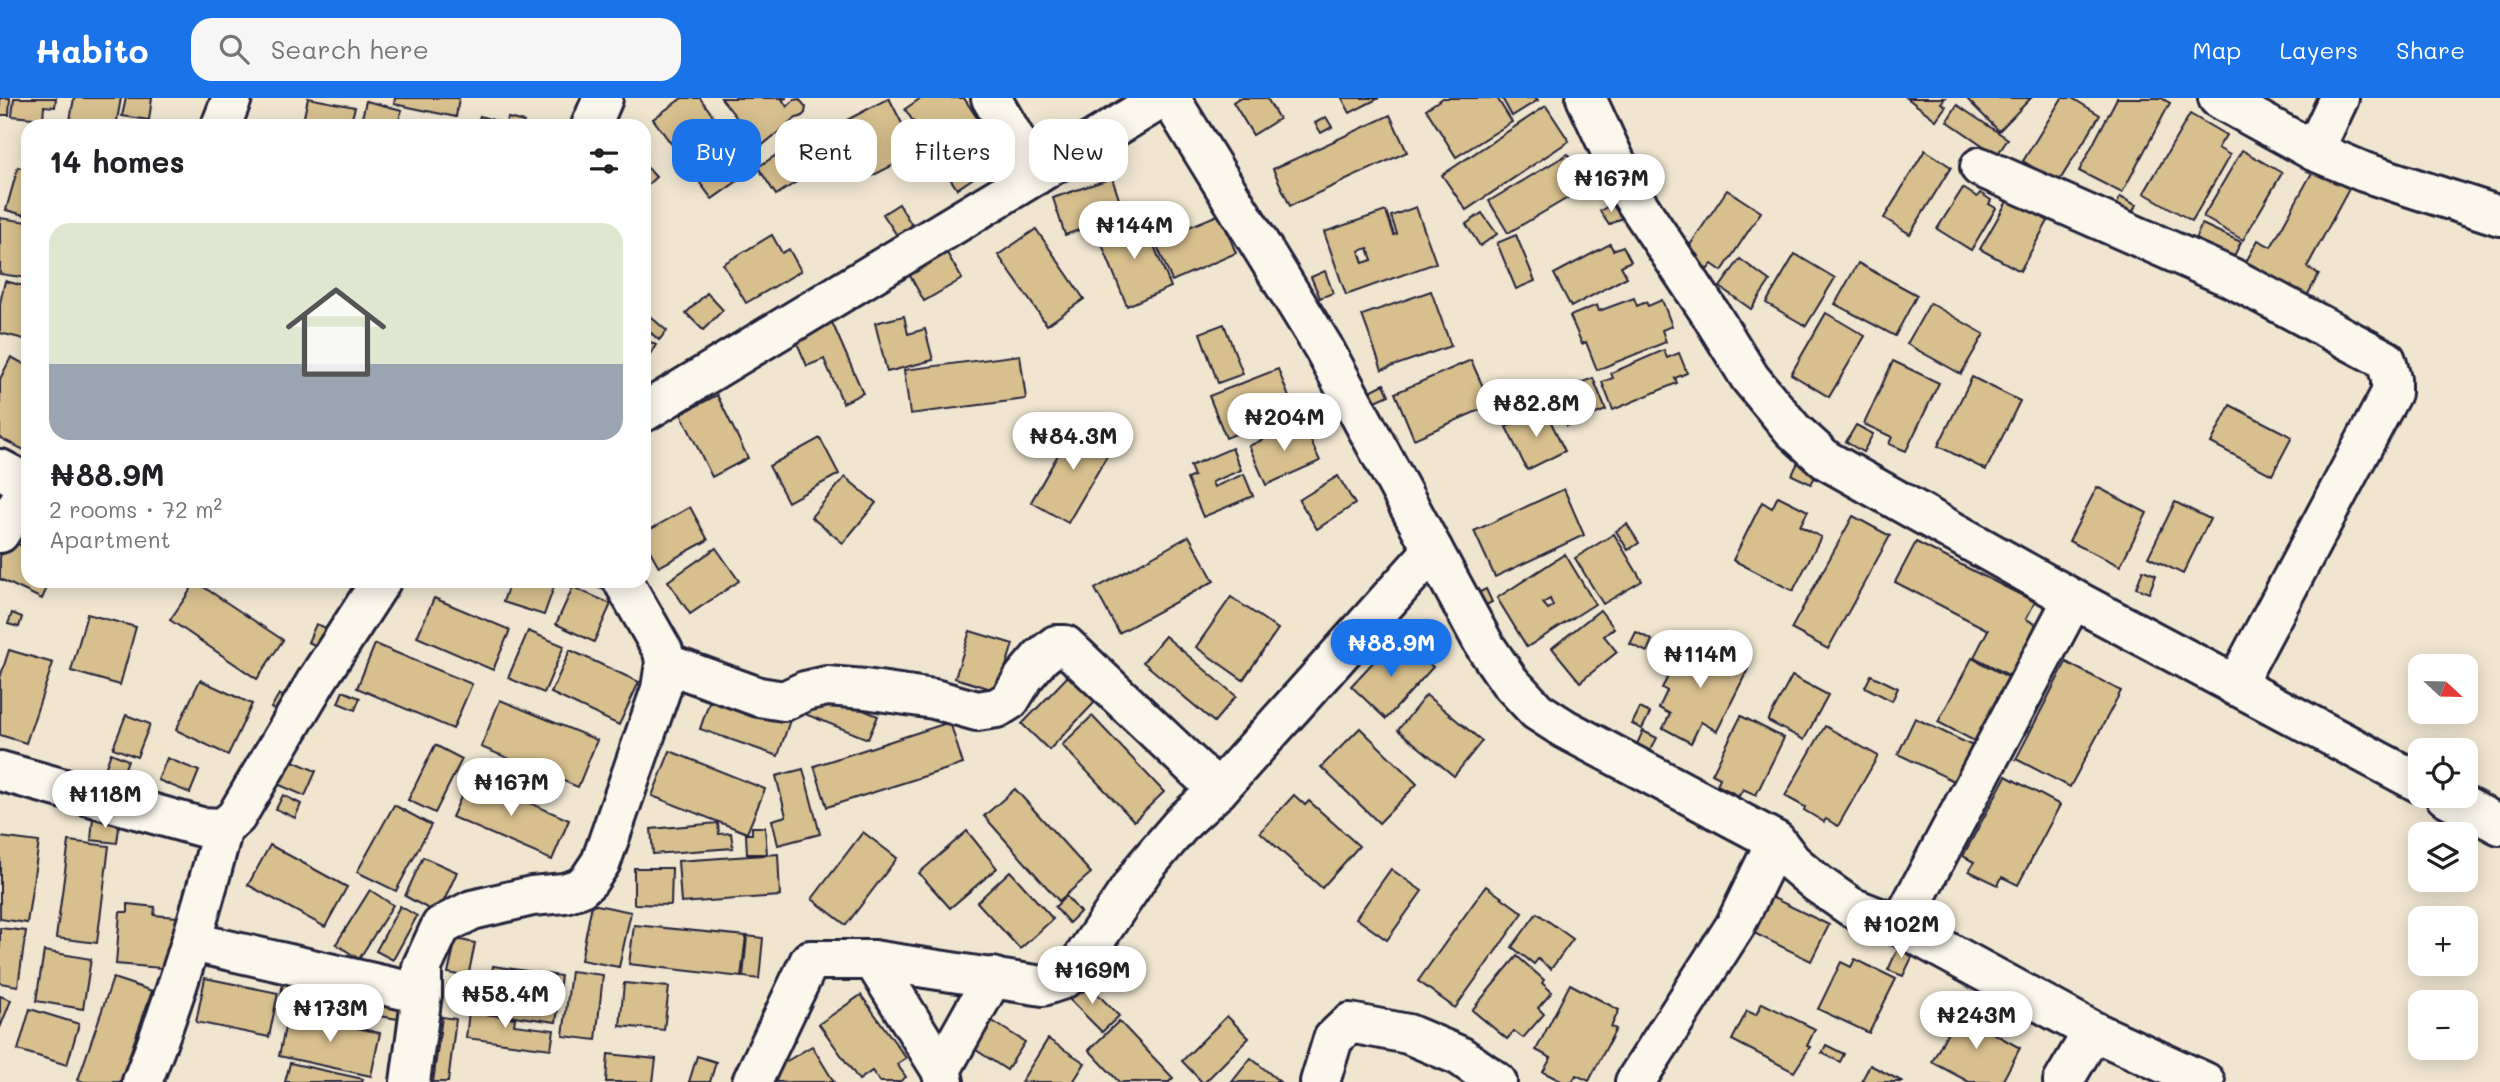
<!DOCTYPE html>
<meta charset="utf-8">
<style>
:root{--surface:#fff;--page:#f6f6f6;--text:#202124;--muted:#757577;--line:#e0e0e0;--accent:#1a73e8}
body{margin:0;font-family:Mali,sans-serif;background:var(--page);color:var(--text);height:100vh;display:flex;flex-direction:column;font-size:26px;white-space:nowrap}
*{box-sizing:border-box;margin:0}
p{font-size:23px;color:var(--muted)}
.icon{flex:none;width:38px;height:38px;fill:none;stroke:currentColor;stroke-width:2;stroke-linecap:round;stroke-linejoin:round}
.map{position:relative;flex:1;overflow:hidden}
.drawer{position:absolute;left:21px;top:21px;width:630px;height:469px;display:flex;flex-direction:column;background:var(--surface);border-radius:21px;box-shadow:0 4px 18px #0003}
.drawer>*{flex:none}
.hud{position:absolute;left:672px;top:21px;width:665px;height:63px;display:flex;gap:14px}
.needle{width:46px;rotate:112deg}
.fabs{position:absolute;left:2408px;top:556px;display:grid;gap:14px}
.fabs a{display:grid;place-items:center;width:70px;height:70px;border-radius:14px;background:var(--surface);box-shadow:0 4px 18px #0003;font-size:35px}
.price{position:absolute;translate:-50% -60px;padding:0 16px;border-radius:24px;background:#fff;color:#222;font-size:23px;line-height:46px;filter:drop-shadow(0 2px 4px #0008)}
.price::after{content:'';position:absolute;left:50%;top:42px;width:21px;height:16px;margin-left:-10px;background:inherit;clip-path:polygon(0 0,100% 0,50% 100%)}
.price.on{background:var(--accent);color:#fff}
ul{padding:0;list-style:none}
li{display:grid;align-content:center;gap:14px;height:371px;padding:0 28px}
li+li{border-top:2px solid var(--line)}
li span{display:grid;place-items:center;height:217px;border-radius:21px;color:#555}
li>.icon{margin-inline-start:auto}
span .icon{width:126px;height:126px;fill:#fffc;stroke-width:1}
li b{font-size:30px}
h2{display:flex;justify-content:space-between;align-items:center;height:84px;padding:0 28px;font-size:30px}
.chip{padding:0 24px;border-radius:21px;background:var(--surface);box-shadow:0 4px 18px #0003;font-size:24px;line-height:63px}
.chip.on{background:var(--accent);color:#fff}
header{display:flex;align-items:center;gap:42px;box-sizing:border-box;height:98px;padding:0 35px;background:var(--accent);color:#fff}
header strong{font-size:33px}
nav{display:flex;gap:38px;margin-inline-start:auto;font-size:24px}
.search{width:490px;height:63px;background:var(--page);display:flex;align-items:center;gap:18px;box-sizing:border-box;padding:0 24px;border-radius:21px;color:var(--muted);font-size:26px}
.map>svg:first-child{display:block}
.building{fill:#d7bf8e;stroke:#22223b;stroke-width:2;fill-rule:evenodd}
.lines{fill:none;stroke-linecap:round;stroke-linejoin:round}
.minor-casing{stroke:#22223b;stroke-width:44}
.minor{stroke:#fbf7ec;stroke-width:38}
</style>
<header>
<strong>Habito</strong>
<div class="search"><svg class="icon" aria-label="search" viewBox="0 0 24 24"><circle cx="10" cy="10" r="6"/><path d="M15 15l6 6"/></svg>Search here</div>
<nav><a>Map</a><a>Layers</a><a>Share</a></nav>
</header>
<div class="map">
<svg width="2500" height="984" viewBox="0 0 2500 984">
<rect width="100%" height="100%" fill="#f0e6d0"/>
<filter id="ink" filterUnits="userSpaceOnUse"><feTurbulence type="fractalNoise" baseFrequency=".0143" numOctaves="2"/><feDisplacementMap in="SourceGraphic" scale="14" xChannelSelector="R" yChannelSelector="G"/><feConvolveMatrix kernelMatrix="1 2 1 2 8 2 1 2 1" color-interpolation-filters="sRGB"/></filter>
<g filter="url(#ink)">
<g class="building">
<polygon points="0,0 10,0 9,17 0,17"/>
<polygon points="14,0 56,0 55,9 44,8 43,21 12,18"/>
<polygon points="74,0 121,0 116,28 69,28"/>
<polygon points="126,0 152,0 149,22 122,18"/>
<polygon points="308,0 355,9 350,28 302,28"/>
<polygon points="395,0 459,0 456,19 394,6"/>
<polygon points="682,0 700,0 753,72 712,101 653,21"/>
<polygon points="721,0 787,0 782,1 787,9 794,2 799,1 806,9 805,15 801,19 796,20 760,49"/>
<polygon points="889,0 917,55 872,78 845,23"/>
<polygon points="921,0 964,0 1003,60 957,91 905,11"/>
<polygon points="1239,0 1267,0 1279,21 1253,37 1233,4"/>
<polygon points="1342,0 1379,0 1350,15"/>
<polygon points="1443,0 1497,0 1512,24 1456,59 1426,11"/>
<polygon points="1502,0 1536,0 1538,2 1512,18"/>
<polygon points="1907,0 1945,0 1941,5 1946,8 1936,22"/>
<polygon points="1970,0 2031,0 1999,33 1968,2"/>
<polygon points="2062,0 2072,0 2100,17 2058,85 2023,63"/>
<polygon points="2117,0 2161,0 2170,5 2122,95 2079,73"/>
<polygon points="366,3 402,12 397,28 360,28"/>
<polygon points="1957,7 2008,41 1997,57 1947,23"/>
<polygon points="1546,8 1569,43 1466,112 1442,77"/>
<polygon points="2190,16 2226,37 2218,50 2230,57 2192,123 2144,95"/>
<polygon points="1390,17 1407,54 1290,108 1273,71"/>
<polygon points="480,18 506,26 508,20 524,24 523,28 477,28"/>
<polygon points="1326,19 1332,29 1321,35 1315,25"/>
<polygon points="813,33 832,61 776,97 758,69"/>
<polygon points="1925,52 1951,69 1910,136 1884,120"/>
<polygon points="2242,52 2282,75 2243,142 2203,119"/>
<polygon points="1568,56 1588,88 1508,135 1489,103"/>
<polygon points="645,67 656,79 644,90 644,68"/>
<polygon points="18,69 28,72 28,101 24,117 6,112"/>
<polygon points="2314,71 2349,91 2307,169 2319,176 2303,205 2242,171 2258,142 2271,149"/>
<polygon points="1112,80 1124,116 1065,137 1053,100"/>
<polygon points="1963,90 1977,99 1980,95 1991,102 1989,106 1996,110 1971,152 1937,131"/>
<polygon points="1727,92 1761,114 1722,173 1712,166 1708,171 1696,163 1699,158 1688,150"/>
<polygon points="2120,99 2136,107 2129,122 2114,114"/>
<polygon points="2009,100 2048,123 2020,173 1980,151"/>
<polygon points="1614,105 1622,120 1609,127 1600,113"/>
<polygon points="899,106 913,129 898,139 883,116"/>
<path d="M1416 109 1436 165 1346 197 1324 134 1386 113 1394 137 1397 136 1391 118ZM1368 150 1372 162 1363 165 1359 153Z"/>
<polygon points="1482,115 1497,136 1480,148 1466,126"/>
<polygon points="1220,116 1236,155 1172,183 1155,143"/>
<polygon points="1142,119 1171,189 1127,208 1098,137"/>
<polygon points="0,120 28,124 28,180 0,176"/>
<polygon points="2202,126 2241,144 2229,168 2191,150"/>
<polygon points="1036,131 1084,201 1047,227 998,157"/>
<polygon points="772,137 782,155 789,151 801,173 746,205 723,166"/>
<polygon points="1516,137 1535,183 1516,191 1497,145"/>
<polygon points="1610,146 1613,152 1623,148 1631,163 1621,168 1627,179 1571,209 1554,176"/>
<polygon points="947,155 962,181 924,203 909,176"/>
<polygon points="1795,156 1835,180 1806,228 1766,205"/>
<polygon points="1740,161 1770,183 1751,211 1720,189"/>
<polygon points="1858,165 1917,197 1895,238 1835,206"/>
<polygon points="1325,173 1333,195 1320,200 1311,179"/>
<polygon points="5,183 28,189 28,242 0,235 0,205"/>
<polygon points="1431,193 1451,248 1382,272 1362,217"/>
<polygon points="707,195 723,212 703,232 686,215"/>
<polygon points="1634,200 1637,208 1646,204 1648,208 1662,202 1672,228 1662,232 1666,244 1597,272 1586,244 1582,246 1570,218 1597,207 1599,213"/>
<polygon points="1930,205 1984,236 1961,276 1907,246"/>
<polygon points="644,213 667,233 659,242 651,235 647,240 644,238"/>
<polygon points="1826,215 1865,238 1829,299 1791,276"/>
<polygon points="904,218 908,236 925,231 933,262 887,274 875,225"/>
<polygon points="831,222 863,295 843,305 824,261 807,268 794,238"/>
<polygon points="1224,226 1243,276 1218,285 1200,235"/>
<polygon points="644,240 656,247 644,266"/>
<polygon points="1664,252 1667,260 1679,255 1687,275 1675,280 1677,285 1613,312 1602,284 1613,280 1611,275"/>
<polygon points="1020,257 1026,301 910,316 904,272"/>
<polygon points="11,259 28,268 28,349 26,353 0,340 0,281"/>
<polygon points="1471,262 1491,307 1414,341 1395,295"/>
<polygon points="1893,263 1939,285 1906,353 1889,346 1892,339 1864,326"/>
<polygon points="1278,271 1294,312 1226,340 1209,298"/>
<polygon points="1972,279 2020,303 1986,372 1938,348"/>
<polygon points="1593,280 1606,312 1567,328 1554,295"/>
<polygon points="1384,286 1389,297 1376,303 1370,293"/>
<polygon points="717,297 748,360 712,379 681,316"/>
<polygon points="2230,307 2292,339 2272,377 2211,345"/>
<polygon points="1544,310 1565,353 1527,372 1506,329"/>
<polygon points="1078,322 1115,344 1068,425 1031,404"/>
<polygon points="1302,323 1320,363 1266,387 1249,348"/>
<polygon points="1856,327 1873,336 1863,354 1846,344"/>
<polygon points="820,340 839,376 788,404 769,368"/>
<polygon points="1232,350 1241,372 1212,384 1214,389 1244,376 1253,398 1203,419 1187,381 1194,378 1190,368"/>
<polygon points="1799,362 1819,372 1811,386 1792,377"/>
<polygon points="1338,378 1355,406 1317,431 1299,402"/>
<polygon points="845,379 876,405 843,445 811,419"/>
<polygon points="2097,389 2147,415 2120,468 2069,443"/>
<polygon points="1564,391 1584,437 1495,479 1474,433"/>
<polygon points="1778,398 1808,413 1800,428 1821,439 1793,493 1733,462 1762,404 1772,410"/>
<polygon points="2175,404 2210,421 2183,476 2148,459"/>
<polygon points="690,409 708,442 659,469 644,442 644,435"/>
<polygon points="1853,418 1890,438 1828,551 1791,531"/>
<polygon points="1627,426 1639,445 1628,452 1616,433"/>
<polygon points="1614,436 1642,483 1603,506 1575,460"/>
<polygon points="1189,438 1214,483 1119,535 1095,491"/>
<polygon points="8,441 28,451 28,483 50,483 42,501 0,481 0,459"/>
<polygon points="1916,444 2035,504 2026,521 2041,529 2014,580 1974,559 1988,532 1895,484"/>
<polygon points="716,450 739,483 690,516 668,483"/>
<path d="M1565 456 1595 506 1527 549 1497 500ZM1550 501 1553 508 1548 511 1543 505Z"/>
<polygon points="2143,472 2156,477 2149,495 2136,490"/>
<polygon points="510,483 556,483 544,517 503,504"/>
<polygon points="609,483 615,496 583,484 583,483"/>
<polygon points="196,484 283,542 257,581 170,522"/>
<polygon points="573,489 611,506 594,544 556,526"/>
<polygon points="1486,491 1492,504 1480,510 1474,497"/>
<polygon points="1231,499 1278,531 1243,582 1196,549"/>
<polygon points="434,500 510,532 493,572 417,539"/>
<polygon points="1600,512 1614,530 1604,538 1617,554 1580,584 1552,550"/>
<polygon points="12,515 22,519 19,529 8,526"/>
<polygon points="87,516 136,529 120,587 71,573"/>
<polygon points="316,526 329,531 321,550 308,544"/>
<polygon points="528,533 564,548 544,595 508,580"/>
<polygon points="970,533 1013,546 998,593 955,580"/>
<polygon points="1636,534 1652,542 1647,554 1630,546"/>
<polygon points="1165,538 1236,598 1214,624 1143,564"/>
<polygon points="1688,540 1748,571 1717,633 1701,624 1691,645 1663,630 1670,616 1659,610 1667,593 1662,590"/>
<polygon points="1391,545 1407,560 1415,552 1433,569 1386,621 1351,588"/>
<polygon points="375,546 472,586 453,631 357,590"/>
<polygon points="9,552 53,565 26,645 0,637 0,580"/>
<polygon points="570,552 639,584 619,627 551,595"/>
<polygon points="1972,560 2014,582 1980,646 1938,624"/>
<polygon points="2066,564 2121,593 2070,689 2016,661"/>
<polygon points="1071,575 1098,601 1049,652 1022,626"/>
<polygon points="1871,577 1898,590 1892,603 1865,589"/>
<polygon points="1792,578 1828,597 1804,642 1768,623"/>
<polygon points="200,582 252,606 228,657 176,632"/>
<polygon points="814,592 878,618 868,641 805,616"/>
<polygon points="343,593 360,600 355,612 338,605"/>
<polygon points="279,596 288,601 280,615 271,610"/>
<polygon points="712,596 790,622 778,658 700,631"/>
<polygon points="1426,597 1482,643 1454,678 1398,632"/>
<polygon points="500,602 597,642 578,689 481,649"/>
<polygon points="1640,610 1650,615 1642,631 1632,626"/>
<polygon points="126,617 150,626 137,659 113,650"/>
<polygon points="1092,618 1164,694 1134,723 1062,647"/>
<polygon points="1741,618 1784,640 1756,697 1743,691 1739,698 1717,687 1720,680 1712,676"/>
<polygon points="1915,620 1981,652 1964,688 1898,656"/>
<polygon points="950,624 963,666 827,709 814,668"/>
<polygon points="1825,628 1878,658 1838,728 1826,721 1824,724 1804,712 1805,709 1785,698"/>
<polygon points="1360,630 1417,686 1379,725 1321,669"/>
<polygon points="1643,633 1657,640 1648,657 1635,650"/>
<polygon points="435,647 462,661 435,715 408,702"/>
<polygon points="670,653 765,691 747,735 652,698"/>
<polygon points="111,655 128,662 122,678 105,671"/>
<polygon points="167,660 199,673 190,695 158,682"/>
<polygon points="286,660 316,673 305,698 275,685"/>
<polygon points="803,671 820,736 778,747 772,722 786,718 776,678"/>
<polygon points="2006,678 2060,707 2018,787 2002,779 1998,787 1969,773 1974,764 1963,758"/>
<polygon points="470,679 569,722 552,762 452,719"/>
<polygon points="1015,691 1091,775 1059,803 984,718"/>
<polygon points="283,697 301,706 295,720 276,711"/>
<polygon points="1294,697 1305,707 1309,703 1359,748 1322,790 1260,734"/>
<polygon points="394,707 431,727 396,793 357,774"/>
<polygon points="93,719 120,722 117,745 91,742"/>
<polygon points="718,725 719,736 731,735 733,750 653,756 651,731"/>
<polygon points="752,729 765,729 767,756 747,756 746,736 752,736"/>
<polygon points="967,733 997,770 950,810 919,775"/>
<polygon points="863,734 897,760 846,827 812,801"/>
<polygon points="0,739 39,744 27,825 0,821"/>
<polygon points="69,743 109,748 97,845 56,840"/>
<polygon points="270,747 347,789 325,829 248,787"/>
<polygon points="778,756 780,798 681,805 678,763"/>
<polygon points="423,759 457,774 438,816 405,798"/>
<polygon points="634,770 672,770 671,807 634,806"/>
<polygon points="1391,771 1422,793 1387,842 1356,820"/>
<polygon points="1010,773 1053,821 1020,851 977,804"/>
<polygon points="1486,788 1523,815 1455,910 1418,883"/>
<polygon points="370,792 393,807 359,861 336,846"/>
<polygon points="1066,798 1080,814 1069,825 1055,809"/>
<polygon points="1769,798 1829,827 1811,863 1752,834"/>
<polygon points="128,806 155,809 154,817 177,819 172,871 116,866 120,814 128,814"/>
<polygon points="592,806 631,814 619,869 581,862"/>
<polygon points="400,808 417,818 393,862 376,853"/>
<polygon points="1537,815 1573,841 1551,871 1538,861 1534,866 1512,849"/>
<polygon points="634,827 746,838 741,879 629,866"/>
<polygon points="0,830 26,833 18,888 0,885"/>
<polygon points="747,838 763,840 759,881 743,879"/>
<polygon points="456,841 475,845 468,879 448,875"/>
<polygon points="1900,846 1915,853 1903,878 1888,872"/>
<polygon points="44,853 91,861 83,911 36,903"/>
<polygon points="1517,858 1544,882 1542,885 1552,894 1538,910 1544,916 1523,940 1514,933 1507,941 1472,912"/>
<polygon points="1855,861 1896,881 1869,935 1818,911 1841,864 1851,869"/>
<polygon points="493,868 561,878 559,892 549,890 547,903 559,905 556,924 486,914"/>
<polygon points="571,873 603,877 596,942 563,938"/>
<polygon points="113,880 152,893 120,984 84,984 78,982"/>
<polygon points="205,880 278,895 269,939 196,924"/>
<polygon points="1083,881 1119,918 1102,934 1066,898"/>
<polygon points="283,884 408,903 405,922 280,903"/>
<polygon points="624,885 669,889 664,932 620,928"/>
<polygon points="1570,886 1619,912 1611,929 1616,931 1589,983 1576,977 1572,984 1563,984 1543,974 1551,960 1536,952"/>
<polygon points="861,897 906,960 897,966 906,979 899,984 880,984 872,973 859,982 819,926"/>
<polygon points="0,898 11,902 0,930"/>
<polygon points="470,904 485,906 483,916 515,920 514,927 554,932 551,951 466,940"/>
<polygon points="1762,905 1815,931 1807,948 1810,949 1794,974 1732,942 1747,913 1756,917"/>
<polygon points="30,911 79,926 67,967 18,952"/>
<polygon points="1976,914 1996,925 1991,934 2020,950 2002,984 1969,984 1932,964 1957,916 1971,924"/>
<polygon points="288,915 380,935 371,978 279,958"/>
<polygon points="980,915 1025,944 1007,972 962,943"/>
<polygon points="1227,918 1249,940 1205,984 1202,984 1182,963"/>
<polygon points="442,919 456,921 448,984 433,984"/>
<polygon points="1119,923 1173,980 1169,984 1119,984 1089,952"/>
<polygon points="1048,941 1085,965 1073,984 1021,984"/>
<polygon points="1826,947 1844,956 1840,964 1822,955"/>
<polygon points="812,948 834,984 776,984 770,973"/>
<polygon points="608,956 656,961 653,984 606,984"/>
<polygon points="697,958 716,964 710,984 689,984"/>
<polygon points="1251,960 1280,984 1232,984"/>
<polygon points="290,965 363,981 362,984 285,984"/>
<polygon points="1870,967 1903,984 1861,984"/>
</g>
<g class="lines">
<g class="minor-casing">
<g id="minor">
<polyline points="991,0 1036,77"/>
<polyline points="1170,0 1323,249 1485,548 1509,583 1537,613 1565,631 1776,743 1792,764 1818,786 1851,809 1900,828 2093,933 2205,984"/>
<polyline points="1586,0 1630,95 1710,215 1750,280 1793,332 1826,362 2073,501 2420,685"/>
<polyline points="2218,0 2314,53 2364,74 2500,118"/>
<polyline points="221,28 232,0"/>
<polyline points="591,28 603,0"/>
<polyline points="2314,53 2339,0"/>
<polyline points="1980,69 2232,180 2386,262 2391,281 2391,295 2235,588"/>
<polyline points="644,314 1163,0"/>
<polyline points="0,371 28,386"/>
<polyline points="0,435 28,390"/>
<polyline points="665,565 759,599 784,603 805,593 827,588 865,591 934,601 977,613 997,610 1010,602 1024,579 1041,559 1056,547 1065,547 1218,692"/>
<polyline points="0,673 201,729 223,730 236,719 317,582 381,483"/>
<polyline points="2445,698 2500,727"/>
<polyline points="1900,828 2073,501"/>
<polyline points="192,844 422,896"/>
<polyline points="873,862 941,972 944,984"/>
<polyline points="941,972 993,879"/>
<path d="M142 984C176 900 200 817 223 730"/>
<polyline points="410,984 422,896 422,869 441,828 472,812 532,798 564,795 580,790 589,782 601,764 661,591 665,565 663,553 623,483"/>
<polyline points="752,984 810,862 873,862 1043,888 1061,882 1073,875 1144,770 1184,723 1218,692 1433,452"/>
<polyline points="1320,984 1333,941 1350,925 1408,936 1460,958 1497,984"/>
<polyline points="1635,984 1735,828 1776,743"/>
<polyline points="2063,984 2093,933"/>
</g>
</g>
<use href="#minor" class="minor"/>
</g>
</g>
</svg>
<div class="fabs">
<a><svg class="needle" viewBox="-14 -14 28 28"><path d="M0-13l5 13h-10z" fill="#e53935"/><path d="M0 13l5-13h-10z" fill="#757577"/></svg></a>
<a><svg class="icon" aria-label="locate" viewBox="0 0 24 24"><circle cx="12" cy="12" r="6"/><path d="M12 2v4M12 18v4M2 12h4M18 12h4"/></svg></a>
<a><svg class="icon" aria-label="layers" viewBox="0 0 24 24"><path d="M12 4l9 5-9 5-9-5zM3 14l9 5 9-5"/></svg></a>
<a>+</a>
<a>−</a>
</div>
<b class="price" style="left:1611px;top:116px">₦167M</b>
<b class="price" style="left:1134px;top:163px">₦144M</b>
<b class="price" style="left:1536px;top:341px">₦82.8M</b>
<b class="price" style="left:1284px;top:355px">₦204M</b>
<b class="price" style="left:1073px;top:374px">₦84.3M</b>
<b class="price on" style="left:1391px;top:581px">₦88.9M</b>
<b class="price" style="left:1700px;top:592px">₦114M</b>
<b class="price" style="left:511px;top:720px">₦167M</b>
<b class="price" style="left:105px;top:732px">₦118M</b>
<b class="price" style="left:1901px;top:862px">₦102M</b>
<b class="price" style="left:1092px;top:908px">₦169M</b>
<b class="price" style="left:505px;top:932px">₦58.4M</b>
<b class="price" style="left:330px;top:946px">₦173M</b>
<b class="price" style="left:1976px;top:953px">₦243M</b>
<div class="hud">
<a class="chip on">Buy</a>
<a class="chip">Rent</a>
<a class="chip">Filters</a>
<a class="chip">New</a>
</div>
<section class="drawer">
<h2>14 homes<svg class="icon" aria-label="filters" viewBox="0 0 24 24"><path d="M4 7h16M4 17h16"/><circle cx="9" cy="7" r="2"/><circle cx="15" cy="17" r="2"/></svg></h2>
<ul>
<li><span style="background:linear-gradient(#dfe7d0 65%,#9aa5b1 0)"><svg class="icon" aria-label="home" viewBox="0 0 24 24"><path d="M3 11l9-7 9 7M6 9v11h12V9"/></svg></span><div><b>₦88.9M</b><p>2 rooms · 72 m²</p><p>Apartment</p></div></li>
</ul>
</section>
</div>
